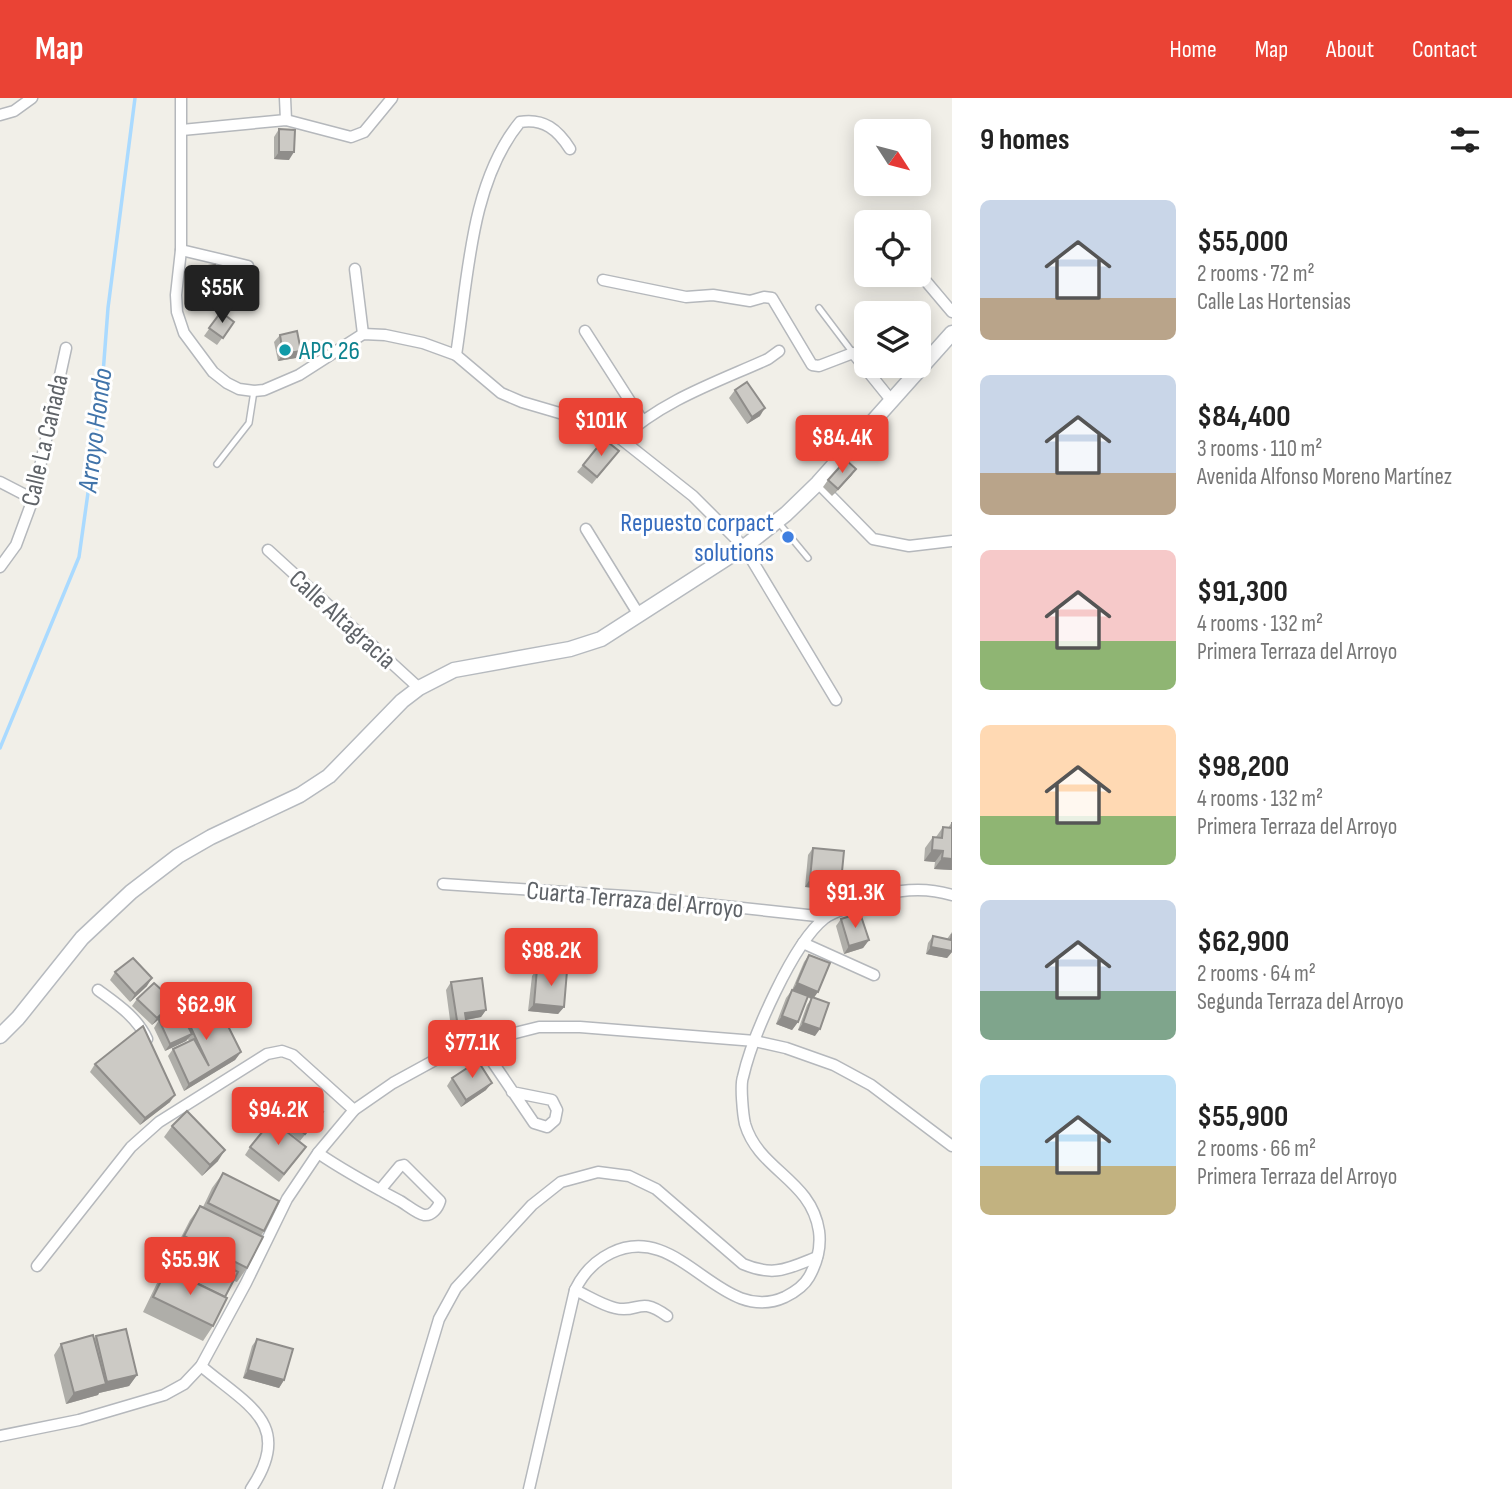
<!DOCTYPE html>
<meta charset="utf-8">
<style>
:root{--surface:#fff;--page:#f6f6f6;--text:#222;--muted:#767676;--accent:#ea4335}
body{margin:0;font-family:"Sofia Sans Condensed",sans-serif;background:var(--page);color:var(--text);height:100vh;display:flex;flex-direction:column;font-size:26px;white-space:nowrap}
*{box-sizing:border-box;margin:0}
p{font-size:23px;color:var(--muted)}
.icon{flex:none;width:38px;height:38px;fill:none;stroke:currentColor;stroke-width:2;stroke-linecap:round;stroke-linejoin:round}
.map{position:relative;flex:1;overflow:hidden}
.panel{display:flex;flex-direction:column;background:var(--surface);width:560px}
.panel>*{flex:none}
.needle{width:46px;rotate:126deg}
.tools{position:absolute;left:854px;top:21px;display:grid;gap:14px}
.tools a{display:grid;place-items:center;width:77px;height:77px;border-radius:10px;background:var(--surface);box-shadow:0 4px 18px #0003;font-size:35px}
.price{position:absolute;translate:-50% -60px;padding:0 16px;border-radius:7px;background:var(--accent);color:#fff;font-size:23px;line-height:46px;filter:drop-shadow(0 2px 4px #0008)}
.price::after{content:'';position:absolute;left:50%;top:42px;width:21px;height:16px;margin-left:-10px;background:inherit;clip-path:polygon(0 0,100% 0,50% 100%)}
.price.active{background:#222;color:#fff}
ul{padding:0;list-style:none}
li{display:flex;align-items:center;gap:21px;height:175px;padding:0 28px}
li span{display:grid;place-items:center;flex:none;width:196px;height:140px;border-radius:10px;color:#555}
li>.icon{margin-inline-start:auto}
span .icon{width:84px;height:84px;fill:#fffc;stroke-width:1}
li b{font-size:30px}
h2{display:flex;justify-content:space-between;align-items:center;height:84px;padding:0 28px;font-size:30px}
header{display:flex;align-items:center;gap:42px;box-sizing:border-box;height:98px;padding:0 35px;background:var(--accent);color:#fff}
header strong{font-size:33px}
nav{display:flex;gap:38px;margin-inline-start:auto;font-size:24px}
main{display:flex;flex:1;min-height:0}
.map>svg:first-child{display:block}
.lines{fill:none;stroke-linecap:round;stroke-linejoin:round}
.stream{stroke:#aadaff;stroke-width:3.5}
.service-casing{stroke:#b5b8bc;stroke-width:8}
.minor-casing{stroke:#b5b8bc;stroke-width:13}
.secondary-casing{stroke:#b6babf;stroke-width:17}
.service{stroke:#fff;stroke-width:5}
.minor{stroke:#fff;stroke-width:10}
.secondary{stroke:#fff;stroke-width:14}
.wall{fill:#afaea9}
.shaded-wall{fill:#8f8d8a}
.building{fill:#cccac5;stroke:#8f8d8a;stroke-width:2}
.culture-dot{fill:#0f9aa8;stroke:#fff;stroke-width:2.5}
.shop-dot{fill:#3f7fe0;stroke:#fff;stroke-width:2.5}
.labels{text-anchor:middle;stroke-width:6;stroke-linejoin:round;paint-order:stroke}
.culture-label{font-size:26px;fill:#0d838f;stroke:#fff;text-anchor:start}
.street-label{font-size:26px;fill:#5f6368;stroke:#fff}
.shop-label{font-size:26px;fill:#366cbe;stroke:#fff;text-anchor:end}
.water-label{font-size:28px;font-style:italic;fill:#4174aa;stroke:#fff}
</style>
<header>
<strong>Map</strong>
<nav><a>Home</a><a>Map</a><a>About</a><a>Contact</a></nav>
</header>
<main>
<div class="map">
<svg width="952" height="1391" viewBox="0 0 952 1391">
<rect width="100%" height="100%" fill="#f1efe8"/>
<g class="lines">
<polyline class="stream" points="0,650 79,459 101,302 108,210 135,0"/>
<g class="service-casing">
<g id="service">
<polyline points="819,210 853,255"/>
<polyline points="217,366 249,325 254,293"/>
<polyline points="779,425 808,460"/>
</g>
</g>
<g class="minor-casing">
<g id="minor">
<polyline points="181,0 181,152 176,197 177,214 184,235 213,274 227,285 239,291 254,293 264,292 299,277 363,236 385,237 423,245 456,257 501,295 522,304 597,326 621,341 693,398 744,449 836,602"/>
<polyline points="285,0 286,22"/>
<polyline points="0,17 14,13 32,0"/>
<polyline points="182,32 286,22 351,39 364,34 392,0"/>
<polyline points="181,152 248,168"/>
<polyline points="355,171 363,236"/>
<polyline points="919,175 952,214"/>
<polyline points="603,182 686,199 713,197 750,203 764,199 772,200 812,267 819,268 853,255 891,302"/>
<polyline points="585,233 642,322"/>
<path d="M456 257C468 181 470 85 520 24 544 20 558 32 570 51"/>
<path d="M621 341C663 302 717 284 768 261L779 253"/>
<polyline points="0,384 33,401"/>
<polyline points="818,385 873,441 909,448 952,443"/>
<polyline points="586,431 639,517"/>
<polyline points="268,452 419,590"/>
<polyline points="0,469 16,447 33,401 66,250"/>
<polyline points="443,786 640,799 826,819"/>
<polyline points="803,845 874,877"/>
<path d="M98 892C117 906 137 919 147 941"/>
<polyline points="479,944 534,1025 547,1029 555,1022 557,1012 552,1002 512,994"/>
<path d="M318 1055C344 1073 372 1088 400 1103 407 1107 416 1115 424 1117 432 1118 438 1110 440 1103L404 1067 400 1068 380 1092"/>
<polyline points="37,1168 131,1049 159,1024 267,956 282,953 293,957 354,1012"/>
<path d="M575 1192C588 1198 602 1207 615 1210 639 1216 638 1197 667 1218"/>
<path d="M201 1268C247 1307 295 1326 251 1391"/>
<polyline points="0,1338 79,1322 164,1297 184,1286 201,1268 246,1185 287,1101 318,1055 354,1012 393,985 446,956 479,944 539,929 580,929 755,943 786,950 834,967 871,987 952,1048"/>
<path d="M388 1391 439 1221 456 1190 532 1107 561 1084 598 1074 629 1078 656 1091 743 1166C774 1179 787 1171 817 1159"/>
<path d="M529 1391 575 1192C583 1175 595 1163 611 1155 680 1121 720 1229 785 1199 795 1194 804 1188 809 1179 817 1165 821 1148 819 1133 811 1081 759 1073 745 1026 743 1017 740 987 743 979 752 939 793 845 825 820 832 815 842 812 849 809 883 794 916 786 952 797"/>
</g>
</g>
<g class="secondary-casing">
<polyline id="secondary" points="0,938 18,920 82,840 131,794 178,758 211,739 300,697 329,678 402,603 419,590 454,572 570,551 601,541 744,449 786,416 818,385 952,235"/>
</g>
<use href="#service" class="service"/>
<use href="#minor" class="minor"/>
<use href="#secondary" class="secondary"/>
</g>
<g class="wall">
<polygon points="279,31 289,62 274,61 274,39"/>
<polygon points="194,170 217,184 212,191 191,194 189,177"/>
<polygon points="221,214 234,224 217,247 204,238"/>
<polygon points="280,237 301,253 296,260 278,263 274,244"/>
<polygon points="735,292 760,318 747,326 729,300"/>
<polygon points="619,353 592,386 577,374 583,367"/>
<polygon points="856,371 851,378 832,398 823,389 828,382"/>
<polygon points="952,724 952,772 934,771 935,764 924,763 925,750 933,739 936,739 943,729 948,730"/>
<polygon points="813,750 841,784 836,792 805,789 808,757"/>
<polygon points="841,821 869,842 863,850 844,856 836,828"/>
<polygon points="952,834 952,854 947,860 926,856 928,845 933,838 947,841"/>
<polygon points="809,857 814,900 815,938 798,932 807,907 811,901 807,899 798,924 792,932 776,926 786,900 792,892 804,864"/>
<polygon points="537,871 564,909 558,916 528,913 532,878"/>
<polygon points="115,874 147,888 130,904 110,882"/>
<polygon points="451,884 486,912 481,919 466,922 462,935 452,937 446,892"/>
<polygon points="137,901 175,904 170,912 152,927 132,908"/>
<polygon points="184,915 241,954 235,962 184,993 168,958 173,951 189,943 188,941 186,943 165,953 154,930 159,922 182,917"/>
<polygon points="95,966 170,1004 140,1027 90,974"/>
<polygon points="452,980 486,992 461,1009 447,988"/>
<polygon points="323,1014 300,1043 278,1025 283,1018"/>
<polygon points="172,1028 218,1063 202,1078 164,1039"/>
<polygon points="250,1049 306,1049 279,1084 245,1057"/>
<polygon points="223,1075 264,1133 261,1138 247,1170 237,1184 234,1183 225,1199 213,1228 203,1243 143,1214 157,1185 165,1173 176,1154 174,1153 190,1122 200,1108 203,1109 212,1090"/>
<polygon points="96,1238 137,1277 129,1288 99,1295 98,1297 66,1306 54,1257 61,1246 94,1242"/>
<polygon points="257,1241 284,1282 279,1290 243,1280 252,1248"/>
</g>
<g class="shaded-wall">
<polygon points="279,54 294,54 289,62 274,61"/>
<polygon points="217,184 212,191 191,194 197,187"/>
<polygon points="301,253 296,260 278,263 283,256"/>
<polygon points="765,310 760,318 747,326 752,319"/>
<polygon points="856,371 851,378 832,398 838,391"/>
<polygon points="932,752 943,753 935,764 924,763"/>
<polygon points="942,760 952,761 952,772 934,771"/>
<polygon points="810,781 841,784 836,792 805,789"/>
<polygon points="869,842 863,850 844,856 849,848"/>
<polygon points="931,849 952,853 952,854 947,860 926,856"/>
<polygon points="152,880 147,888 130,904 135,896"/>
<polygon points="797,885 818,894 813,901 792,893"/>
<polygon points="175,904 170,912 152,927 157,920"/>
<polygon points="534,906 564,909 558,916 528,913"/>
<polygon points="486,912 481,919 460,923 465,915"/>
<polygon points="782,918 798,924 792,932 776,926"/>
<polygon points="803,925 820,931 815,938 798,932"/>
<polygon points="467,928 462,935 452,937 458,929"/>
<polygon points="192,936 186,943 165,953 170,946"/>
<polygon points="241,954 235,962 184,993 189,986"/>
<polygon points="492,985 486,992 461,1009 466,1002"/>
<polygon points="175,997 170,1004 140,1027 145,1020"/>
<polygon points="225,1052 218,1063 202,1078 210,1067"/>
<polygon points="248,1272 284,1282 279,1290 243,1280"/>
<polygon points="137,1277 129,1288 99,1295 98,1297 66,1306 74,1295 105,1286 107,1284"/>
</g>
<g class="building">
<polygon points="279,31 295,32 294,54 279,54"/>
<polygon points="215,167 217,184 197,187 194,170"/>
<polygon points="221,214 234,224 223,240 209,230"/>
<polygon points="297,233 301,253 283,256 280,237"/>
<polygon points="747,284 765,310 752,319 735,292"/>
<polygon points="604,341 619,353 597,379 583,367"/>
<polygon points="846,362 856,371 838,391 828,382"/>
<polygon points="952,724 952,761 942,760 943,753 932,752 933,739 942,740 943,729 952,730"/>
<polygon points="813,750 844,753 841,784 810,781"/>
<polygon points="860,815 869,842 849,848 841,821"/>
<polygon points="952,836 952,853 931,849 933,838 951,842"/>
<polygon points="809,857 830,865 818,894 797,885"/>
<polygon points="133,860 152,880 135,896 115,874"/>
<polygon points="537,871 567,873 564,909 534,906"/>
<polygon points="482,880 486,912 465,915 467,928 458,929 451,884"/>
<polygon points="154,885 175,904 157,920 137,901"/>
<polygon points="792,892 808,898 798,924 782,918"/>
<polygon points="812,899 829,905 820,931 803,925"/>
<polygon points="214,900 241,954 189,986 173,951 194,941 209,968 184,915"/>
<polygon points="179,911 192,936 170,946 159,922"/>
<polygon points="143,928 175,997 145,1020 95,966"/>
<polygon points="478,963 492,985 466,1002 452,980"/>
<polygon points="301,996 323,1014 305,1036 283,1018"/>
<polygon points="187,1013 225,1052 210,1067 172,1028"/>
<polygon points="272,1022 306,1049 284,1076 250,1049"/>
<polygon points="223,1075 279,1103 264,1133 208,1105"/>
<polygon points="200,1108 263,1139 247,1170 184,1138"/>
<polygon points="182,1145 238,1174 225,1199 168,1171"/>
<polygon points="167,1171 227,1200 213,1228 153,1199"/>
<polygon points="126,1231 137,1277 107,1284 96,1238"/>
<polygon points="93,1237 106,1286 74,1295 61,1246"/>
<polygon points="257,1241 293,1251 284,1282 248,1272"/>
</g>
<circle class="culture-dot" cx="285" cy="252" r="7"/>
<circle class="shop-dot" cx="788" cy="439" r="7"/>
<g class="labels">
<g class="culture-label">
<text x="299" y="261">APC 26</text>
</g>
<g class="street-label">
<text transform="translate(44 342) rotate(-77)" y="9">Calle La Cañada</text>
<text transform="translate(343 521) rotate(42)" y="9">Calle Altagracia</text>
<text transform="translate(635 801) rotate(5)" y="9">Cuarta Terraza del Arroyo</text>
</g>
<g class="shop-label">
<text x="774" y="433">Repuesto corpact<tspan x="774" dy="30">solutions</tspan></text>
</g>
<g class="water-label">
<text transform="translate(94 332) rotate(-83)" y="10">Arroyo Hondo</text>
</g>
</g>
</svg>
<div class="tools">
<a><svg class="needle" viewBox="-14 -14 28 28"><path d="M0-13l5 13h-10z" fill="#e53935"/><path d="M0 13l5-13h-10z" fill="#767676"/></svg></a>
<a><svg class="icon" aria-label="locate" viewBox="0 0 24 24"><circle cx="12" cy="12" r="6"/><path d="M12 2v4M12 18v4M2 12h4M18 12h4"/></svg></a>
<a><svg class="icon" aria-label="layers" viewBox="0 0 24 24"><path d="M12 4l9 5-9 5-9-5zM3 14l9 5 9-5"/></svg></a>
</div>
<b class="price active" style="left:222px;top:227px">$55K</b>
<b class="price" style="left:601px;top:360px">$101K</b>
<b class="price" style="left:842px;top:377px">$84.4K</b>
<b class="price" style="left:855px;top:832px">$91.3K</b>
<b class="price" style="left:551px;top:890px">$98.2K</b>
<b class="price" style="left:206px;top:944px">$62.9K</b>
<b class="price" style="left:472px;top:982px">$77.1K</b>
<b class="price" style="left:278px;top:1049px">$94.2K</b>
<b class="price" style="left:190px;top:1199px">$55.9K</b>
</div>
<section class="panel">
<h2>9 homes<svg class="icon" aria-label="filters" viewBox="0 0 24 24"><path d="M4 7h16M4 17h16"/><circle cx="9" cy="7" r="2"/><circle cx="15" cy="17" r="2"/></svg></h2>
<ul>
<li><span style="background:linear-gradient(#c9d6e8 70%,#b9a48a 0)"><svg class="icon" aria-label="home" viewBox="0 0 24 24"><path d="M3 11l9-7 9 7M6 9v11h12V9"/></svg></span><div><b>$55,000</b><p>2 rooms · 72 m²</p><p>Calle Las Hortensias</p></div></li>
<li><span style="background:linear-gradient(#c9d6e8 70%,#b9a48a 0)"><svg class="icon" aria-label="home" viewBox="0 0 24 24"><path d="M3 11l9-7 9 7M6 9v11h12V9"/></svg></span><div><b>$84,400</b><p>3 rooms · 110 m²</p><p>Avenida Alfonso Moreno Martínez</p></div></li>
<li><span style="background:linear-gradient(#f6c9c9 65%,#8fb573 0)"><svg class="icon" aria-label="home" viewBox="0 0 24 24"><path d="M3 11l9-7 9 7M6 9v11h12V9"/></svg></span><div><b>$91,300</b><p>4 rooms · 132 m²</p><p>Primera Terraza del Arroyo</p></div></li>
<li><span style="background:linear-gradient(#ffd9b3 65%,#8fb573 0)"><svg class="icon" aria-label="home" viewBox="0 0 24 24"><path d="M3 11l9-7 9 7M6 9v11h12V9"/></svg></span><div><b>$98,200</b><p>4 rooms · 132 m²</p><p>Primera Terraza del Arroyo</p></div></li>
<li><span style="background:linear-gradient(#c9d6e8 65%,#7fa58c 0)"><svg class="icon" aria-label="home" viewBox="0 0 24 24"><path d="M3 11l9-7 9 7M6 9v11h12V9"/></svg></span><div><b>$62,900</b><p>2 rooms · 64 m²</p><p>Segunda Terraza del Arroyo</p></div></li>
<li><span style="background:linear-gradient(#bfe0f5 65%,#c2b280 0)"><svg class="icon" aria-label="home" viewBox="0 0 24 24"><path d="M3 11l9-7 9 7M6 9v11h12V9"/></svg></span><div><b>$55,900</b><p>2 rooms · 66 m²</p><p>Primera Terraza del Arroyo</p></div></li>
</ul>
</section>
</main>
